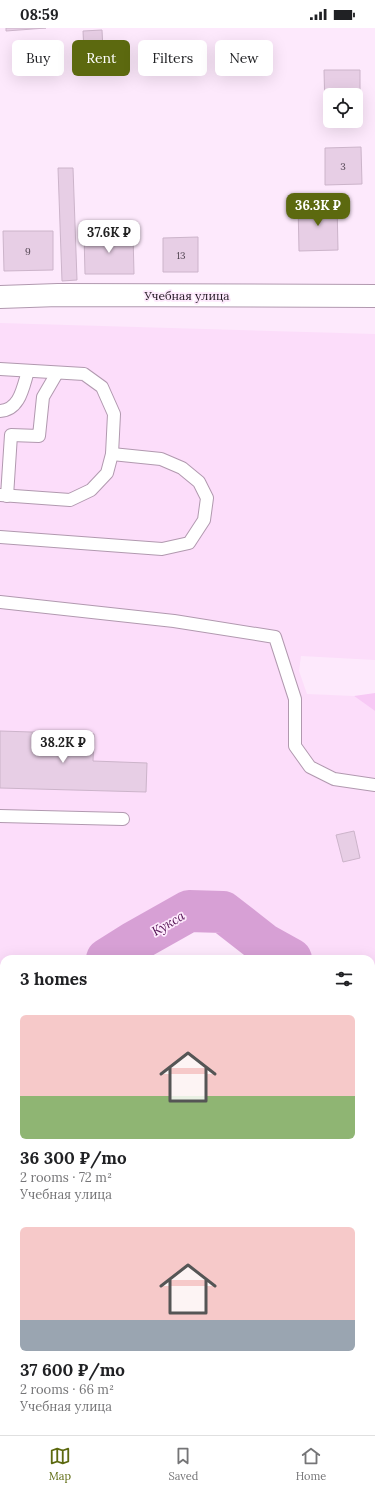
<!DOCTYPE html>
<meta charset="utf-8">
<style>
:root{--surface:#fff;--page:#f6f6f6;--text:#202124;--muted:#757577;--line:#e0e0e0;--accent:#5c690f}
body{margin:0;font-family:Lora,serif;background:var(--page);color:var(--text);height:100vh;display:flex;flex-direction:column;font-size:15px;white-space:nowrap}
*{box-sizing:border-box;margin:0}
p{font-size:13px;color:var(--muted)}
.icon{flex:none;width:22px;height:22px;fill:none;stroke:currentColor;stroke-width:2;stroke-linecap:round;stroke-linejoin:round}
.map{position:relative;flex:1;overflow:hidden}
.sheet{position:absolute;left:0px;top:927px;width:375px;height:480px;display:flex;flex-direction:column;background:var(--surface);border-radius:12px 12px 0 0;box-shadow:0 4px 16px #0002}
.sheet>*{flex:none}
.top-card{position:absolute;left:12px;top:12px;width:351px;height:36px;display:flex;gap:8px}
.buttons{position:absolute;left:323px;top:60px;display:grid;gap:8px}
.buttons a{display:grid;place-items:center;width:40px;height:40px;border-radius:6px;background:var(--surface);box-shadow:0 4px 16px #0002;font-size:20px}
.price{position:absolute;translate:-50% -34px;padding:0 9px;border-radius:8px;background:#fff;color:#222;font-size:13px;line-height:26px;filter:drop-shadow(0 1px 2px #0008)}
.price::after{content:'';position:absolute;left:50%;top:24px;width:12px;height:9px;margin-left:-6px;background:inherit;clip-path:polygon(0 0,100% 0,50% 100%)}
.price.current{background:var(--accent);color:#fff}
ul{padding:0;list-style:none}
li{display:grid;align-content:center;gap:8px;height:212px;padding:0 20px}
li span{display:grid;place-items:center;height:124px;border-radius:6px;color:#555}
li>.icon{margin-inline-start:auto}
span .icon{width:72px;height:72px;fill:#fffc;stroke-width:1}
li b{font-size:17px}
h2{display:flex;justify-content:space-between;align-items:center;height:48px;padding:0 20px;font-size:17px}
.tag{padding:0 14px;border-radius:6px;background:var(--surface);box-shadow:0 4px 16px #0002;font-size:14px;line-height:36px}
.tag.current{background:var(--accent);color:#fff}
.status{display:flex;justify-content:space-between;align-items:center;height:28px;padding:0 20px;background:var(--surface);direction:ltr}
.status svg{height:11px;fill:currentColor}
.menu{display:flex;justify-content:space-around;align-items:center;height:56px;border-top:1px solid var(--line);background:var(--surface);font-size:11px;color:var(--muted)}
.menu a{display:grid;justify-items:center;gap:2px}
.menu .current{color:var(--accent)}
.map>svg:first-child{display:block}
.built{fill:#fcddfa}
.green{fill:#f7c9f5}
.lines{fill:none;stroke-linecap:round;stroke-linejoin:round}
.river{stroke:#d7a0d5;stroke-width:42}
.building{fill:#e7cee5;stroke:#ccb4ca}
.service-casing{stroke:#b199af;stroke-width:14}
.minor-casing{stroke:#b199af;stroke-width:24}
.tertiary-casing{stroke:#b199af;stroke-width:24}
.service{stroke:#fff;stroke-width:12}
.minor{stroke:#fff;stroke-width:22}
.tertiary{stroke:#fff;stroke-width:22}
.labels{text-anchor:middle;stroke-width:3.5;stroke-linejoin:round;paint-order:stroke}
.number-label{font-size:10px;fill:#534653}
.street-label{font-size:12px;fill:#221922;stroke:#fde9fc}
.water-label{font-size:13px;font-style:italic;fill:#510f51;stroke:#fde9fc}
</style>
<div class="status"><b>08:59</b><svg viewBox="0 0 49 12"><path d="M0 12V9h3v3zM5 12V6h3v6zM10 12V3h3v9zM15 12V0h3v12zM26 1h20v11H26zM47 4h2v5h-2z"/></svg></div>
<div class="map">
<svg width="375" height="1407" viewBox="0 0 375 1407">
<rect width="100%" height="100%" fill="#fde9fc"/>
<polygon class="built" points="0,295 375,306 375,632 301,628 299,643 307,666 354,668 375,683 375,955 371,954 371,931 303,931 267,910 227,879 189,876 130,908 93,931 4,931 4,985 0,987"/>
<polygon class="green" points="375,665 375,683 354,668"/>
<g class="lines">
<g class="river">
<polyline points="107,931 134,914 189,883 223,884 264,916 291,931"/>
<polyline points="371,960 375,961"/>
<polyline points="0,996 4,994"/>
</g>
</g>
<g class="building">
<polygon points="6,0 46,0 6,3"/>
<polygon points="102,2 103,23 84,24 83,3"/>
<polygon points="324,42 360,42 360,82 356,82 356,67 330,67 330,82 325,82"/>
<polygon points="361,119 362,156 325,157 325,120"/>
<polygon points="58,140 73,140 77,252 62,253"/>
<polygon points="337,175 338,222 299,223 298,176"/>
<polygon points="3,203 53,203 53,242 4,243"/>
<polygon points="84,206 133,206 134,246 85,246"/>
<polygon points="198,209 198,244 163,244 163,210"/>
<polygon points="0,703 94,706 93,733 147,735 146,764 0,760"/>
<polygon points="354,803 360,830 343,834 336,807"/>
<polygon points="4,1395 4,1403 14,1403 14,1407 0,1407 0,1396"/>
<polygon points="129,1403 163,1403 164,1407 130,1407"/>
</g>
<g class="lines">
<g class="service-casing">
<g id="service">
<polyline points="0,341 84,346 102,359 114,386 112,426 107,445 91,462 70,472 0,467"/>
<path d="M0 383C20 382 23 359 28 343"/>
<polyline points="7,468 11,407 39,408 43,369 57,345"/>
<polyline points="0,509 162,521 189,515 204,492 207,470 199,454 182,440 161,431 112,426"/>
<polyline points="0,574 174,593 275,609 295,671 295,718 310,739 334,751 375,757"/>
<polyline points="0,788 123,791"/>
</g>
</g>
<g class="minor-casing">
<polyline id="minor" points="371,1171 375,1199"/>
</g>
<g class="tertiary-casing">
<polyline id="tertiary" points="0,269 58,267 375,268"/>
</g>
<use href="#service" class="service"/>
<use href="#minor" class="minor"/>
<use href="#tertiary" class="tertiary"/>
</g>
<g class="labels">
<g class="number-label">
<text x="343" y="142">3</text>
<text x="28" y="227">9</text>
<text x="181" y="231">13</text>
</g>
<g class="street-label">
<text x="187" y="272">Учебная улица</text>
</g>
<g class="water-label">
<text transform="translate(168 895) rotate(-30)" y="5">Кукса</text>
</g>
</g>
</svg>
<div class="buttons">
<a><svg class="icon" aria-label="locate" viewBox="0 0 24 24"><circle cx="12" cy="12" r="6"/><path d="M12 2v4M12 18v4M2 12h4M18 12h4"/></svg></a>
</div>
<b class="price current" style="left:318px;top:199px">36.3K ₽</b>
<b class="price" style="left:109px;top:226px">37.6K ₽</b>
<b class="price" style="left:63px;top:736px">38.2K ₽</b>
<div class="top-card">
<a class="tag">Buy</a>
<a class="tag current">Rent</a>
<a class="tag">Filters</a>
<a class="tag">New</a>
</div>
<section class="sheet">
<h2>3 homes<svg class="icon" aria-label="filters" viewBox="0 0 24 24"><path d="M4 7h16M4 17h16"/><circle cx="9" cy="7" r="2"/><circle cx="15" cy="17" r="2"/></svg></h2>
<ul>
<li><span style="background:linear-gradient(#f6c9c9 65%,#8fb573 0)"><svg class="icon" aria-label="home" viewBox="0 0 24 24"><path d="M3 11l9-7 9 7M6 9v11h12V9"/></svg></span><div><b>36 300 ₽/mo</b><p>2 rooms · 72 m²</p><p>Учебная улица</p></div></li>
<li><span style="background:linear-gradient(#f6c9c9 75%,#9aa5b1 0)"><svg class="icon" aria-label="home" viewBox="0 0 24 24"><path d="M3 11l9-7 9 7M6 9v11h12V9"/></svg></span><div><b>37 600 ₽/mo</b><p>2 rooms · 66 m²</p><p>Учебная улица</p></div></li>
</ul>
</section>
</div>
<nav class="menu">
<a class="current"><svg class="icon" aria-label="map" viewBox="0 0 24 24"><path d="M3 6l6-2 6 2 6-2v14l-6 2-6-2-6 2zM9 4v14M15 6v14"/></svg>Map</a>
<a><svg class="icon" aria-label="saved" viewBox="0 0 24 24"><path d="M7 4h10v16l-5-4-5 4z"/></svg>Saved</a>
<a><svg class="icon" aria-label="home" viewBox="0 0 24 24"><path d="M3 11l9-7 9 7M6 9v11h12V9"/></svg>Home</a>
</nav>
